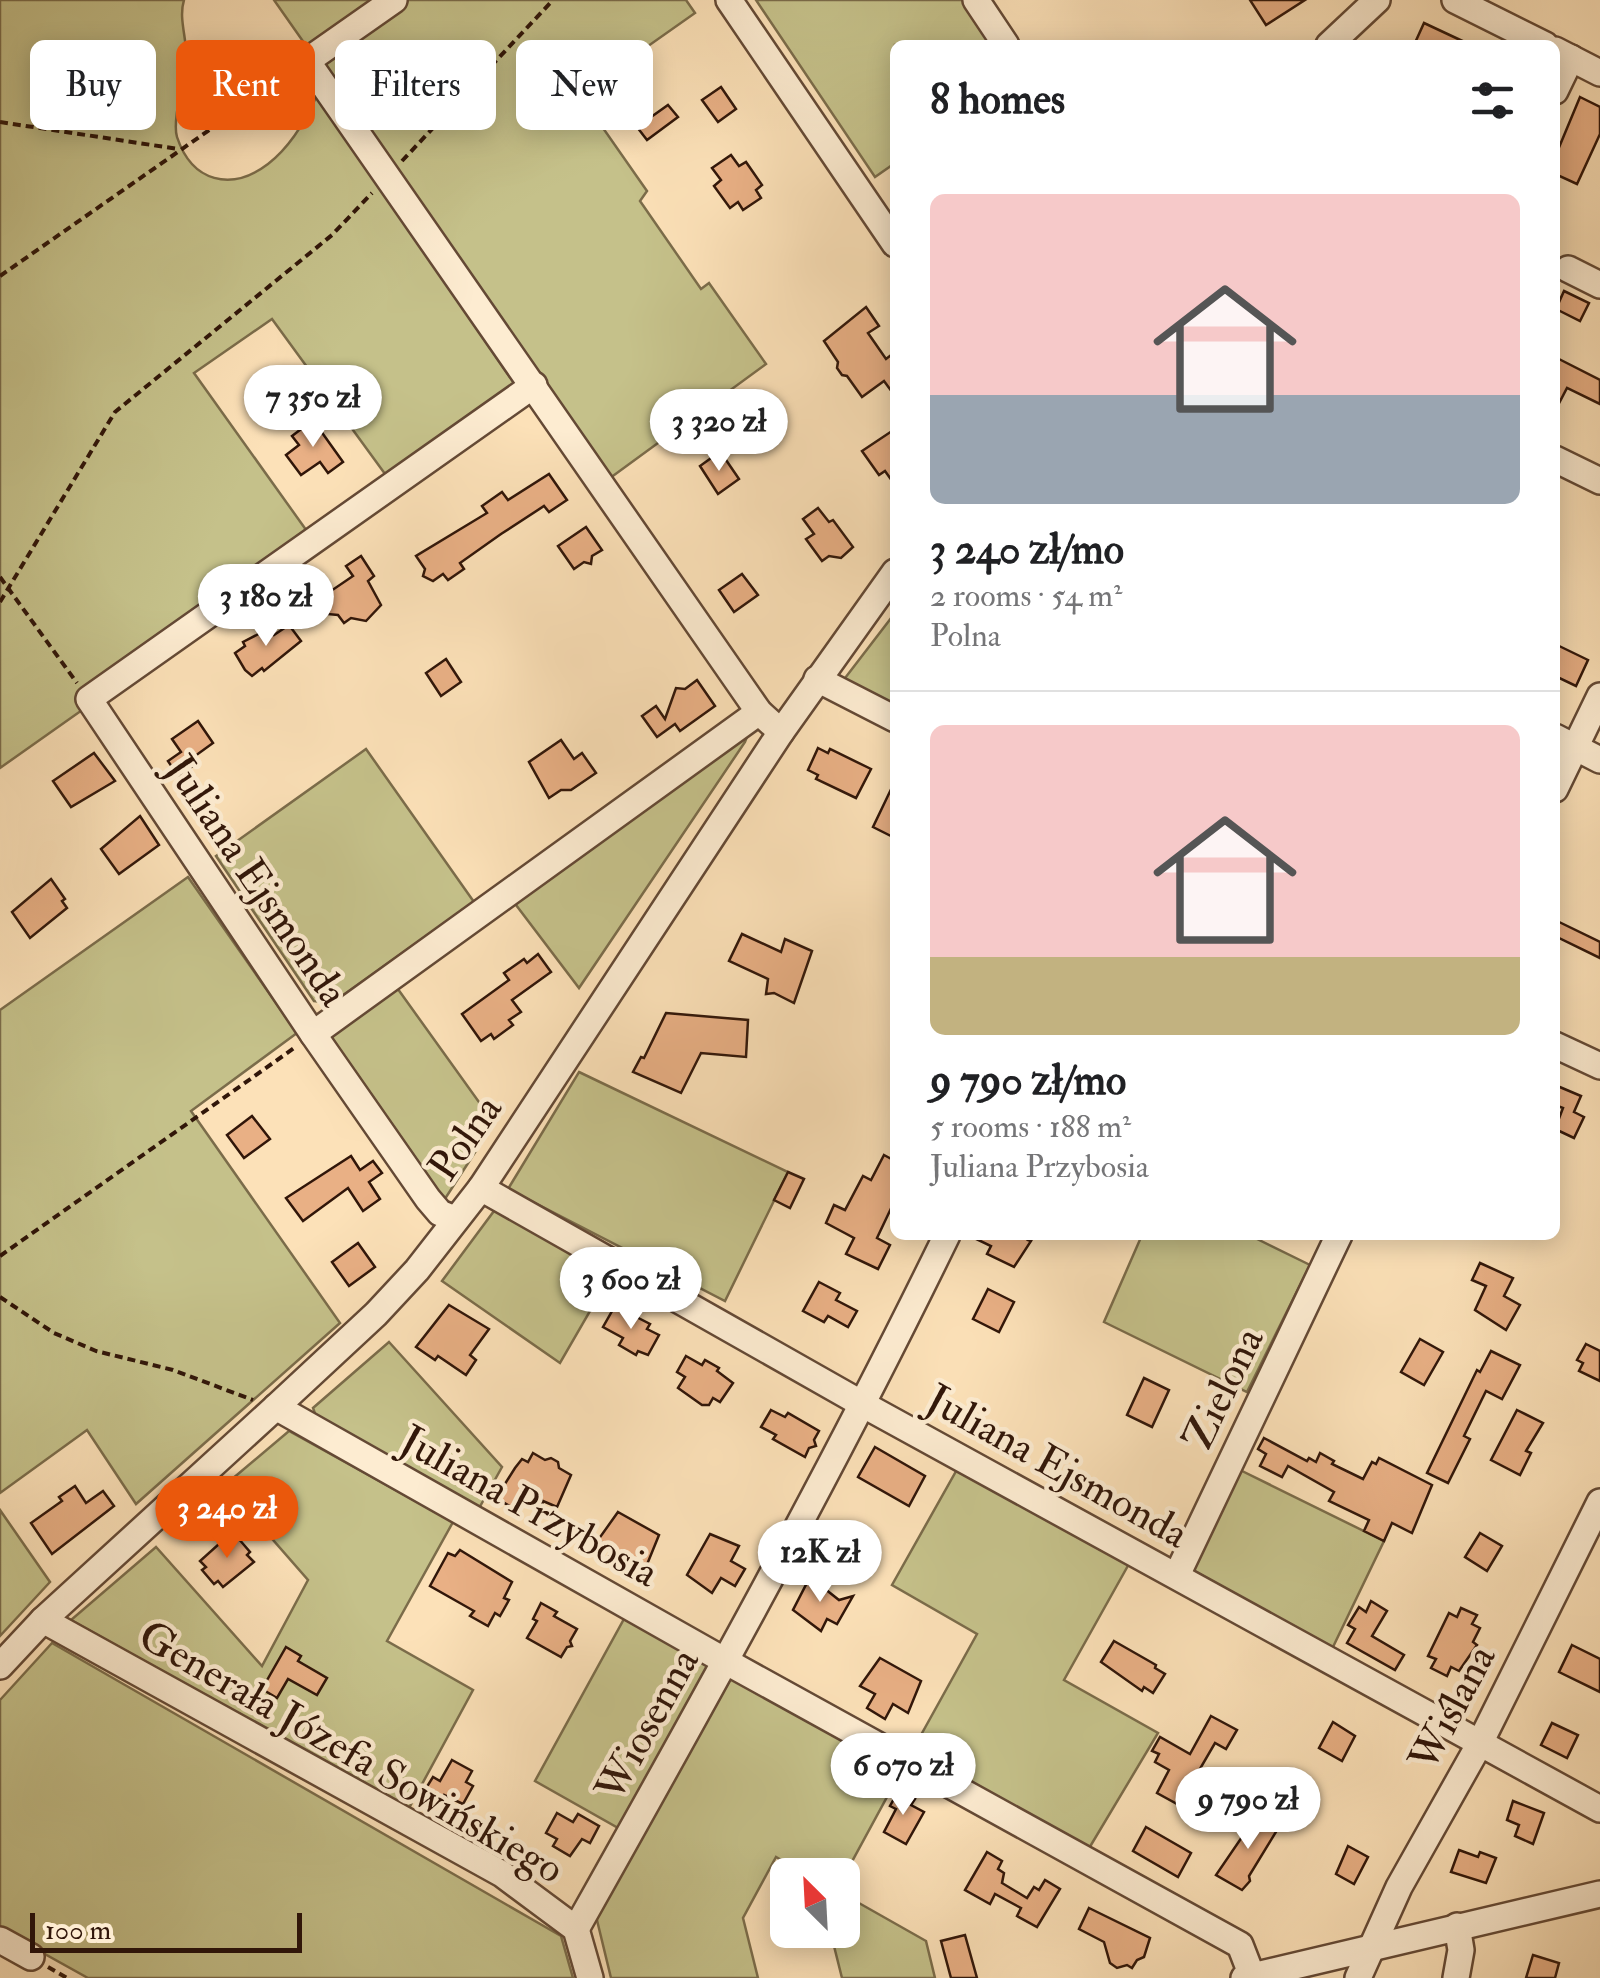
<!DOCTYPE html>
<meta charset="utf-8">
<style>
:root{--surface:#fff;--page:#f6f6f6;--text:#202124;--muted:#757577;--line:#e0e0e0;--accent:#ea580c}
body{margin:0;font-family:"IM FELL Double Pica",serif;background:var(--page);color:var(--text);height:100vh;display:flex;flex-direction:column;font-size:38px;white-space:nowrap}
*{box-sizing:border-box;margin:0}
p{font-size:32px;color:var(--muted)}
.icon{flex:none;width:55px;height:55px;fill:none;stroke:currentColor;stroke-width:2;stroke-linecap:round;stroke-linejoin:round}
.map{position:relative;flex:1;overflow:hidden}
.drawer{position:absolute;left:890px;top:40px;width:670px;height:1200px;display:flex;flex-direction:column;background:var(--surface);border-radius:15px;box-shadow:0 5px 25px #0003}
.drawer>*{flex:none}
.hud{position:absolute;left:30px;top:40px;width:710px;height:90px;display:flex;gap:20px}
.needle{width:65px;rotate:336deg}
.fabs{position:absolute;left:770px;top:1858px;display:grid;gap:20px}
.fabs a{display:grid;place-items:center;width:90px;height:90px;border-radius:15px;background:var(--surface);box-shadow:0 5px 25px #0003;font-size:50px}
.scale{position:absolute;left:30px;bottom:25px;width:272px;box-sizing:border-box;padding-left:10px;border:5px solid #311609;border-top:0;font-size:28px;line-height:35px;white-space:nowrap;color:#311609;-webkit-text-stroke:8px #fdecd1;paint-order:stroke}
.price{position:absolute;translate:-50% -85px;padding:0 22px;border-radius:35px;background:#fff;color:#222;font-size:32px;line-height:65px;filter:drop-shadow(0 2px 5px #0008)}
.price::after{content:'';position:absolute;left:50%;top:60px;width:30px;height:22px;margin-left:-15px;background:inherit;clip-path:polygon(0 0,100% 0,50% 100%)}
.price.active{background:var(--accent);color:#fff}
ul{padding:0;list-style:none}
li{display:grid;align-content:center;gap:20px;height:530px;padding:0 40px}
li+li{border-top:2px solid var(--line)}
li span{display:grid;place-items:center;height:310px;border-radius:15px;color:#555}
li>.icon{margin-inline-start:auto}
span .icon{width:180px;height:180px;fill:#fffc;stroke-width:1}
li b{font-size:42px}
h2{display:flex;justify-content:space-between;align-items:center;height:120px;padding:0 40px;font-size:42px}
.tag{padding:0 35px;border-radius:15px;background:var(--surface);box-shadow:0 5px 25px #0003;font-size:35px;line-height:90px}
.tag.active{background:var(--accent);color:#fff}
.map>svg:first-child{display:block}
.green{fill:#c5c18a;stroke:#7b6c4a;stroke-width:2.5}
.building{fill:#e9b085;stroke:#311609;stroke-width:2.5}
.lines{fill:none;stroke-linecap:round;stroke-linejoin:round}
.minor-casing{stroke:#644935;stroke-width:30}
.path{stroke:#311609;stroke-width:4;stroke-dasharray:8 5;stroke-linecap:butt}
.minor{stroke:#fdecd1;stroke-width:25}
.labels{text-anchor:middle;stroke-width:9;stroke-linejoin:round;paint-order:stroke}
.street-label{font-size:42px;fill:#311609;stroke:#fdecd1}
</style>
<div class="map">
<svg width="1600" height="1978" viewBox="0 0 1600 1978">
<rect width="100%" height="100%" fill="#fce1b8"/>
<filter id="stains"><feTurbulence type="fractalNoise" baseFrequency=".002" numOctaves="4"/><feColorMatrix values="0 0 0 0 .2 0 0 0 0 .09 0 0 0 0 .02 0 0 0 .5 -.17"/></filter>
<radialGradient id="worn" r=".72"><stop offset=".6" stop-color="#630" stop-opacity="0"/><stop offset="1" stop-color="#630" stop-opacity=".3"/></radialGradient>
<g class="green">
<path d="M0 0H184C178 20 188 40 186 61 184 80 172 121 177 137 192 182 231 192 268 164 290 147 306 120 317 95L516 386 388 478 272 319 194 373 309 534 76 701 85 708 0 768Z"/>
<polygon points="274,0 376,0 307,47"/>
<polygon points="407,0 686,0 695,13 587,89 582,98 647,191 640,201 701,289 709,283 766,364 606,481 318,63"/>
<polygon points="756,0 964,0 995,45 895,45 895,163 875,177"/>
<polygon points="895,613 895,708 842,682"/>
<polygon points="748,734 745,742 579,988 513,901"/>
<polygon points="366,749 474,902 332,1003 314,1001 216,856"/>
<polygon points="188,877 297,1033 191,1111 340,1323 136,1504 87,1430 0,1493 0,1010"/>
<polygon points="395,985 494,1123 441,1205 324,1035"/>
<polygon points="579,1072 788,1172 725,1301 508,1189"/>
<polygon points="497,1207 612,1273 560,1363 442,1281"/>
<polygon points="1142,1235 1249,1235 1310,1265 1247,1392 1104,1322"/>
<polygon points="389,1342 502,1467 478,1510 317,1419 313,1408"/>
<polygon points="289,1431 453,1522 387,1641 473,1690 408,1810 71,1620 156,1547 262,1666 308,1580 225,1485"/>
<polygon points="959,1466 1130,1562 1064,1680 1158,1733 1088,1850 911,1753 977,1634 892,1585"/>
<polygon points="1238,1469 1384,1541 1332,1649 1191,1569"/>
<polygon points="0,1510 50,1582 0,1636"/>
<polygon points="624,1619 710,1666 620,1829 535,1781"/>
<polygon points="52,1643 561,1936 573,1978 88,1978 0,1929 0,1700"/>
<polygon points="728,1676 900,1773 843,1878 842,1875 807,1875 776,1857 743,1918 758,1978 611,1978 596,1916"/>
<polygon points="843,1894 926,1941 935,1978 842,1978 830,1930 842,1930"/>
</g>
<g class="building">
<polygon points="1250,0 1305,0 1266,25"/>
<polygon points="1424,23 1471,45 1414,45"/>
<polygon points="721,87 736,109 718,122 702,100"/>
<polygon points="1580,97 1600,107 1600,134 1577,184 1555,174 1555,157"/>
<polygon points="668,105 678,117 647,140 637,127"/>
<polygon points="731,155 739,166 746,162 762,185 756,190 761,198 743,210 738,202 730,208 714,186 721,180 712,168"/>
<polygon points="1564,291 1589,303 1580,321 1556,309"/>
<polygon points="866,307 879,326 868,333 886,359 895,352 895,396 884,381 862,397 847,376 842,375 837,368 838,362 824,341"/>
<polygon points="1555,357 1600,380 1600,404 1567,388 1555,411"/>
<polygon points="313,420 343,462 328,473 320,462 301,475 286,455 299,445 292,436"/>
<polygon points="895,429 895,485 885,471 879,475 862,451"/>
<polygon points="714,456 718,461 724,457 739,479 718,494 700,466"/>
<polygon points="549,474 567,500 549,512 544,506 501,534 460,563 464,569 448,580 443,574 433,581 423,576 425,569 416,556 487,513 482,506 502,492 508,500"/>
<polygon points="818,508 829,522 833,520 853,547 841,558 829,556 822,561 806,539 814,534 803,519"/>
<polygon points="586,527 602,550 592,556 591,564 584,562 574,569 558,546"/>
<polygon points="361,556 374,576 368,581 381,605 366,621 351,618 344,623 338,615 327,614 330,603 325,595 353,576 346,566"/>
<polygon points="742,574 758,595 734,612 719,590"/>
<polygon points="289,625 301,641 264,671 262,668 252,676 245,670 235,653 245,646 243,642 270,628 274,635"/>
<polygon points="1555,644 1588,660 1576,686 1555,676"/>
<polygon points="446,659 461,682 441,696 426,673"/>
<polygon points="697,680 715,706 680,731 675,724 657,737 642,716 656,706 665,719 676,688 685,689"/>
<polygon points="198,721 213,743 195,756 199,762 178,776 168,761 181,752 172,739"/>
<polygon points="561,740 574,759 582,753 596,773 571,790 561,790 549,798 529,762"/>
<polygon points="818,748 828,753 830,749 871,769 856,798 816,779 818,775 808,770"/>
<polygon points="94,753 115,781 71,807 53,781"/>
<polygon points="895,781 895,838 873,827"/>
<polygon points="140,816 159,845 119,874 101,849"/>
<polygon points="51,879 65,899 62,901 67,908 30,938 12,912"/>
<polygon points="1555,920 1600,942 1600,958 1555,936"/>
<polygon points="742,934 781,952 785,939 812,951 794,1003 774,993 766,994 768,979 729,961"/>
<polygon points="538,954 551,972 512,1000 521,1012 509,1020 513,1025 494,1039 491,1034 481,1041 462,1014 509,980 504,973 524,959 527,963"/>
<polygon points="666,1013 748,1020 746,1057 701,1053 681,1093 633,1072 641,1057 644,1058"/>
<polygon points="1555,1085 1581,1096 1574,1112 1584,1117 1574,1138 1555,1129 1563,1108 1555,1105"/>
<polygon points="252,1116 270,1139 244,1158 227,1135"/>
<polygon points="884,1155 895,1161 895,1200 877,1238 890,1245 878,1269 846,1254 854,1238 826,1223 834,1205 845,1210 863,1176 871,1180"/>
<polygon points="351,1156 360,1170 373,1161 382,1173 369,1182 380,1199 363,1211 348,1188 303,1221 286,1198"/>
<polygon points="788,1172 804,1179 790,1208 774,1200"/>
<polygon points="968,1235 1031,1235 1028,1240 1031,1241 1014,1267 987,1254 991,1246"/>
<polygon points="358,1243 375,1267 349,1286 332,1262"/>
<polygon points="1480,1263 1513,1278 1504,1296 1520,1305 1506,1330 1475,1310 1486,1286 1472,1280"/>
<polygon points="819,1282 840,1293 836,1300 857,1311 848,1327 828,1316 824,1322 803,1311"/>
<polygon points="988,1289 1014,1302 999,1332 973,1319"/>
<polygon points="449,1305 489,1329 470,1355 476,1360 466,1375 438,1356 435,1360 416,1347"/>
<polygon points="615,1306 650,1324 647,1329 659,1335 648,1355 638,1351 636,1355 619,1345 623,1338 603,1327"/>
<polygon points="1420,1339 1443,1352 1424,1385 1401,1372"/>
<polygon points="1586,1344 1600,1351 1600,1381 1579,1371 1583,1363 1577,1360"/>
<polygon points="1491,1351 1520,1365 1502,1399 1486,1391 1464,1436 1470,1439 1448,1483 1427,1473 1477,1370 1480,1372"/>
<polygon points="686,1356 702,1365 705,1360 719,1368 717,1371 733,1383 720,1402 713,1398 709,1405 702,1405 678,1388 685,1377 677,1372"/>
<polygon points="1144,1378 1169,1390 1152,1427 1127,1415"/>
<polygon points="771,1410 785,1417 788,1413 819,1431 814,1440 816,1446 809,1448 805,1457 773,1439 776,1435 761,1427"/>
<polygon points="1517,1410 1543,1423 1526,1451 1531,1453 1520,1475 1491,1460"/>
<polygon points="1264,1438 1307,1461 1309,1458 1316,1462 1320,1453 1334,1461 1332,1464 1363,1479 1372,1462 1376,1464 1379,1458 1432,1485 1412,1533 1392,1523 1384,1541 1364,1531 1369,1520 1329,1501 1334,1492 1288,1466 1282,1477 1260,1466 1266,1454 1258,1449"/>
<polygon points="875,1447 925,1476 909,1506 858,1477"/>
<polygon points="533,1453 545,1460 551,1458 558,1462 559,1468 571,1475 557,1507 543,1501 542,1504 523,1493 513,1508 496,1498 515,1468 522,1459 528,1462"/>
<polygon points="75,1486 86,1503 103,1491 114,1506 52,1554 31,1523 62,1501 59,1497"/>
<polygon points="618,1512 659,1535 646,1567 631,1558 623,1572 605,1562 613,1549 598,1540"/>
<polygon points="1480,1533 1502,1546 1487,1571 1465,1557"/>
<polygon points="710,1534 739,1546 731,1561 745,1569 735,1586 721,1578 712,1593 687,1575"/>
<polygon points="229,1535 235,1541 238,1538 250,1552 247,1555 254,1562 223,1587 218,1581 214,1584 202,1570 206,1567 200,1561"/>
<polygon points="460,1550 512,1582 504,1598 509,1600 500,1616 495,1613 488,1626 470,1616 474,1611 430,1586 448,1553 455,1556"/>
<polygon points="810,1577 839,1600 853,1596 837,1624 827,1619 821,1631 793,1610"/>
<polygon points="1371,1601 1387,1611 1372,1636 1404,1655 1395,1670 1347,1643 1355,1629 1348,1625 1359,1607 1366,1612"/>
<polygon points="541,1603 557,1612 554,1616 577,1629 570,1641 572,1646 567,1647 561,1657 527,1638 537,1621 533,1619"/>
<polygon points="1461,1608 1477,1615 1472,1624 1480,1628 1473,1642 1477,1645 1459,1671 1451,1667 1447,1676 1431,1668 1436,1659 1428,1656 1449,1613 1457,1617"/>
<polygon points="1114,1641 1156,1665 1155,1668 1165,1674 1153,1693 1144,1687 1142,1691 1101,1662"/>
<polygon points="1572,1645 1600,1659 1600,1692 1559,1672"/>
<polygon points="286,1647 301,1656 298,1661 327,1678 317,1695 288,1679 277,1698 262,1689"/>
<polygon points="880,1658 921,1681 908,1713 893,1704 885,1719 867,1708 875,1694 860,1686"/>
<polygon points="1211,1716 1237,1730 1226,1749 1215,1743 1179,1805 1157,1793 1169,1770 1155,1762 1159,1754 1152,1751 1160,1737 1190,1754"/>
<polygon points="1333,1722 1355,1736 1342,1761 1319,1748"/>
<polygon points="1552,1723 1578,1735 1567,1758 1541,1745"/>
<polygon points="452,1760 472,1771 466,1782 473,1786 463,1804 444,1795 440,1802 423,1793 433,1777 440,1781"/>
<polygon points="899,1790 915,1799 911,1805 924,1812 906,1844 884,1832 896,1809 890,1806"/>
<polygon points="1513,1801 1544,1813 1533,1844 1515,1836 1519,1825 1507,1820"/>
<polygon points="1269,1809 1268,1821 1279,1827 1249,1876 1250,1881 1242,1890 1216,1875 1257,1815"/>
<polygon points="557,1813 573,1822 578,1814 599,1826 590,1843 582,1839 570,1856 553,1846 557,1839 546,1833"/>
<polygon points="1146,1827 1191,1853 1178,1877 1133,1851"/>
<polygon points="1348,1846 1368,1857 1354,1884 1336,1874"/>
<polygon points="1459,1850 1478,1857 1480,1852 1496,1858 1486,1883 1451,1872"/>
<polygon points="987,1852 1002,1861 998,1869 1004,1873 1002,1883 1027,1898 1034,1887 1039,1890 1045,1880 1060,1889 1037,1927 1017,1916 1021,1908 995,1894 990,1904 965,1890"/>
<polygon points="1089,1908 1150,1938 1144,1957 1137,1960 1132,1968 1127,1965 1117,1968 1110,1963 1104,1942 1079,1929"/>
<polygon points="965,1935 977,1978 951,1978 941,1941"/>
<polygon points="1533,1955 1559,1963 1555,1978 1526,1978"/>
</g>
<g class="lines">
<g class="minor-casing">
<g id="minor">
<polyline points="394,0 307,61 759,712 781,732"/>
<polyline points="729,0 895,244"/>
<polyline points="976,0 1006,45"/>
<polyline points="1455,0 1545,45"/>
<polyline points="1329,45 1377,0"/>
<polyline points="1555,50 1600,73"/>
<polyline points="1555,91 1571,58"/>
<polyline points="1568,269 1600,285"/>
<polyline points="1555,459 1600,481"/>
<polyline points="817,679 895,719"/>
<polyline points="1555,737 1600,760"/>
<polyline points="1555,789 1600,696"/>
<polyline points="313,1034 759,712"/>
<polyline points="1555,1045 1600,1066"/>
<polyline points="481,1188 864,1405 1600,1809"/>
<polyline points="455,1219 440,1213 428,1199 313,1034 89,699 534,385"/>
<polyline points="276,1407 727,1662 1240,1945 1252,1976"/>
<polyline points="1177,1575 1339,1235"/>
<polyline points="43,1620 502,1874 576,1929 590,1978"/>
<polyline points="0,1666 43,1620 276,1407 376,1314 417,1270 481,1188 781,732 895,572"/>
<path d="M576 1929C705 1700 832 1471 947 1235"/>
<polyline points="0,1940 31,1957"/>
<polyline points="1244,1978 1600,1894"/>
<polyline points="1358,1978 1399,1887 1479,1745 1600,1502"/>
<polyline points="1456,1978 1461,1950 1457,1926"/>
</g>
</g>
<g class="path">
<polyline points="0,122 178,149"/>
<polyline points="402,161 553,0"/>
<polyline points="0,276 291,73"/>
<polyline points="0,577 77,683"/>
<polyline points="0,602 115,412 332,235 372,193"/>
<polyline points="0,1256 297,1046"/>
<polyline points="0,1297 54,1333 96,1351 173,1370 253,1400"/>
<polyline points="48,1967 67,1978"/>
</g>
<use href="#minor" class="minor"/>
</g>
<g class="labels">
<g class="street-label">
<text transform="translate(258 880) rotate(56)" y="15">Juliana Ejsmonda</text>
<text transform="translate(464 1137) rotate(-55)" y="15">Polna</text>
<text transform="translate(1222 1388) rotate(-64)" y="15">Zielona</text>
<text transform="translate(1058 1465) rotate(29)" y="15">Juliana Ejsmonda</text>
<text transform="translate(530 1505) rotate(29)" y="15">Juliana Przybosia</text>
<text transform="translate(1451 1707) rotate(-62)" y="15">Wiślana</text>
<text transform="translate(646 1724) rotate(-61)" y="15">Wiosenna</text>
<text transform="translate(352 1751) rotate(30)" y="15">Generała Józefa Sowińskiego</text>
</g>
</g>
<rect width="100%" height="100%" filter="url(#stains)"/>
<rect width="100%" height="100%" fill="url(#worn)"/>
</svg>
<div class="fabs">
<a><svg class="needle" viewBox="-14 -14 28 28"><path d="M0-13l5 13h-10z" fill="#e53935"/><path d="M0 13l5-13h-10z" fill="#757577"/></svg></a>
</div>
<div class="scale">100 m</div>
<b class="price" style="left:313px;top:450px">7 350 zł</b>
<b class="price" style="left:719px;top:474px">3 320 zł</b>
<b class="price" style="left:266px;top:649px">3 180 zł</b>
<b class="price" style="left:631px;top:1332px">3 600 zł</b>
<b class="price active" style="left:227px;top:1561px">3 240 zł</b>
<b class="price" style="left:820px;top:1605px">12K zł</b>
<b class="price" style="left:903px;top:1818px">6 070 zł</b>
<b class="price" style="left:1248px;top:1852px">9 790 zł</b>
<div class="hud">
<a class="tag">Buy</a>
<a class="tag active">Rent</a>
<a class="tag">Filters</a>
<a class="tag">New</a>
</div>
<section class="drawer">
<h2>8 homes<svg class="icon" aria-label="filters" viewBox="0 0 24 24"><path d="M4 7h16M4 17h16"/><circle cx="9" cy="7" r="2"/><circle cx="15" cy="17" r="2"/></svg></h2>
<ul>
<li><span style="background:linear-gradient(#f6c9c9 65%,#9aa5b1 0)"><svg class="icon" aria-label="home" viewBox="0 0 24 24"><path d="M3 11l9-7 9 7M6 9v11h12V9"/></svg></span><div><b>3 240 zł/mo</b><p>2 rooms · 54 m²</p><p>Polna</p></div></li>
<li><span style="background:linear-gradient(#f6c9c9 75%,#c2b280 0)"><svg class="icon" aria-label="home" viewBox="0 0 24 24"><path d="M3 11l9-7 9 7M6 9v11h12V9"/></svg></span><div><b>9 790 zł/mo</b><p>5 rooms · 188 m²</p><p>Juliana Przybosia</p></div></li>
</ul>
</section>
</div>
